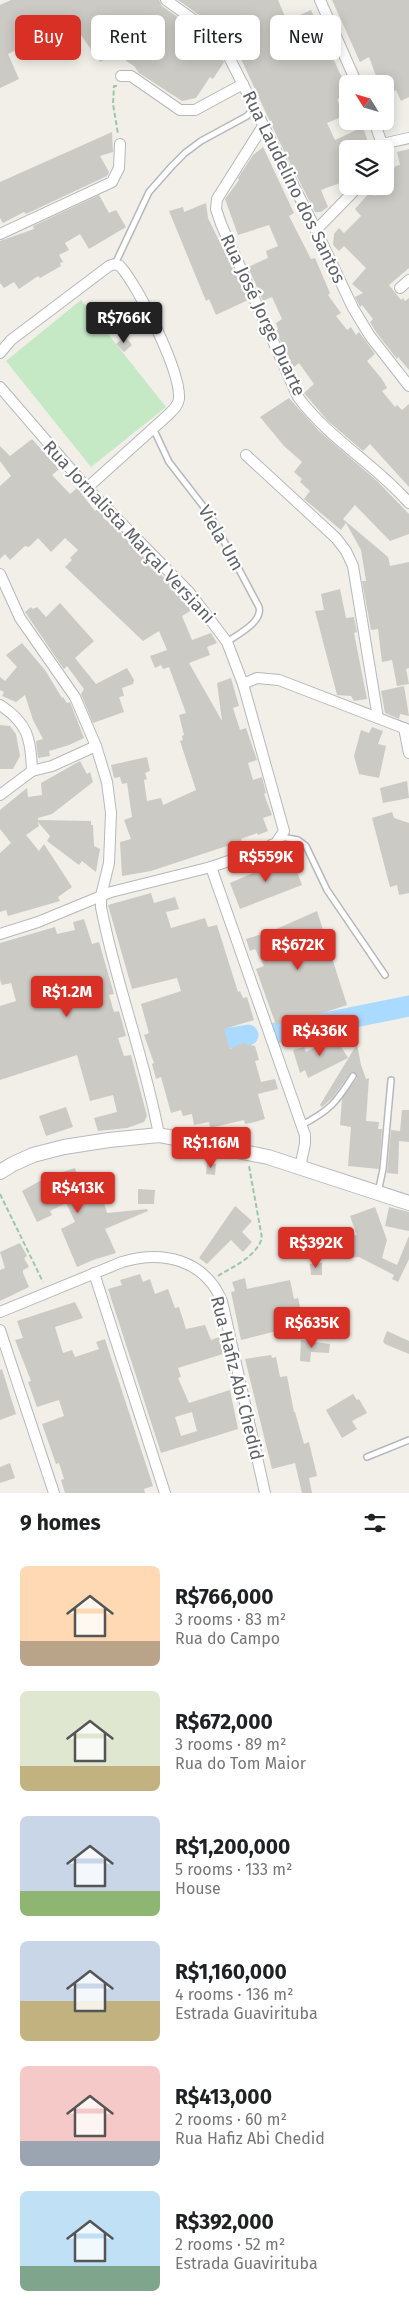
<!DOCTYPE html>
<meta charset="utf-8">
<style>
:root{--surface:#fff;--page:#f2f2f2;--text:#202124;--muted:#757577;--accent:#d93025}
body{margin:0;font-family:"Fira Sans",sans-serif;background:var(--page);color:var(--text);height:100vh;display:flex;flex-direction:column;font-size:19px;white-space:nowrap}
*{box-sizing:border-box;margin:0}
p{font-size:16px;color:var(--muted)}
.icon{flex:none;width:28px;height:28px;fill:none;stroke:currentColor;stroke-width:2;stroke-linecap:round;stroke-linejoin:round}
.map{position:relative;height:1493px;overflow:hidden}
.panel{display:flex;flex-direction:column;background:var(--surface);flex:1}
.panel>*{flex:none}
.hud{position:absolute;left:15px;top:15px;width:380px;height:45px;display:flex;gap:10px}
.needle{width:32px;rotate:307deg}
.buttons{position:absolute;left:339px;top:75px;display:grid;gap:10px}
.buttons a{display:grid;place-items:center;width:55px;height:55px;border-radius:8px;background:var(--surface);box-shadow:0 2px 12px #0003;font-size:25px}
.price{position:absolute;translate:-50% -42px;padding:0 11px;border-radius:5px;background:var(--accent);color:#fff;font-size:16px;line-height:32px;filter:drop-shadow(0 1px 2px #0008)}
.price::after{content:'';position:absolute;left:50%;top:30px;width:15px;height:11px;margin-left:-8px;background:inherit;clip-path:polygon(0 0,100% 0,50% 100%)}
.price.selected{background:#222;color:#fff}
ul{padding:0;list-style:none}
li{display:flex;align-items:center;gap:15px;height:125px;padding:0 20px}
li span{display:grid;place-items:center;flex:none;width:140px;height:100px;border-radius:8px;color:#555}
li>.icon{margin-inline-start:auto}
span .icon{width:60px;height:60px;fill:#fffc;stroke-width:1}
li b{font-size:21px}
h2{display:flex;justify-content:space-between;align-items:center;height:60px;padding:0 20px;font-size:21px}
.tag{padding:0 18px;border-radius:8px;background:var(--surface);box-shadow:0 2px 12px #0003;font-size:18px;line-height:45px}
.tag.selected{background:var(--accent);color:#fff}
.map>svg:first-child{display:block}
.green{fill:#c5e8c5}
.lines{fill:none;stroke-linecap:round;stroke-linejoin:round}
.river{stroke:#aadaff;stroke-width:21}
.building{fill:#cccac5;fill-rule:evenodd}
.lane-casing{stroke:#b5b8bc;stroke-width:8}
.street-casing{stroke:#b5b8bc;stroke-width:12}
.secondary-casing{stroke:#b6babf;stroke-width:16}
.path{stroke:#9cc7a9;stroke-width:2;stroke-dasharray:5 2.5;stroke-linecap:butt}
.lane{stroke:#fff;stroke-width:5}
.street{stroke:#fff;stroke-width:10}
.secondary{stroke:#fff;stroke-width:14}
.labels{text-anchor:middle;stroke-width:4.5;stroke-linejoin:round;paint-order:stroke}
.street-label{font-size:18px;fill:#5f6368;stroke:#fff}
</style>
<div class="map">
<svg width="409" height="1493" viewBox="0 0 409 1493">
<rect width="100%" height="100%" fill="#f1efe8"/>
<polygon class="green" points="81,300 166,407 91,467 6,361"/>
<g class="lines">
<g class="river">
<polyline points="275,1033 409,1006"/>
<polyline points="200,1043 248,1035"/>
</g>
</g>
<g class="building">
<polygon points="11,0 159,0 162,6 208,39 207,40 217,50 224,62 213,79 210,77 196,98 182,101 139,73 134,66 126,61 127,47 100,62 76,28 33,48 31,43 8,54 19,79 0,88 0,5"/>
<polygon points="178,0 278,0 287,21 311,10 348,91 348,95 337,99 344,116 327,123 335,140 363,127 370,149 348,149 348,180 321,190 328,207 321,212 315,212 279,141 241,59 256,53 244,28 236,32 232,24 223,30 218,25 216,27"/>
<polygon points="332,0 409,0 409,97 401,101 396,90 385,96 385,84 379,84 369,57 360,62"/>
<polygon points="112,132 113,152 100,156 109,172 107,176 26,214 24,212 3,223 0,218 0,182"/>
<polygon points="263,147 294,213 289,216 311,259 315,258 330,293 328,295 341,313 336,316 347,330 351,327 356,335 359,332 375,354 367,361 382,379 387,388 382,391 395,407 397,405 402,410 409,404 409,487 370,444 363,451 328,421 304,393 314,384 299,363 294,367 288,358 276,331 278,329 276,323 282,319 272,297 263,301 248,267 268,258 266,251 278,246 269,225 238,235 225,199 239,180 238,178 253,155"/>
<polygon points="409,149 409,268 389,285 401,300 403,298 405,301 409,298 409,370 398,357 397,359 376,332 370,322 373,319 362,305 360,307 355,297 363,293 352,284 366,268 344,246 339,251 333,245 334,234 339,228 344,233 361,216 355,209 370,192 375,196 385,186 385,178 396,166 400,165 397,152"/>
<polygon points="99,195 109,213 116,210 126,227 89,249 80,234 65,243 69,250 59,255 63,262 60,263 61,266 40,278 38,276 19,289 14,282 4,288 0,283 0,241 34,229 33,226"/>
<polygon points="206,203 208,218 248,300 216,315 209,299 206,301 169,211 183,207 184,212"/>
<polygon points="125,336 132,345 124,352 116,344"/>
<polygon points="289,398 319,431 377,481 409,514 409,534 390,541 355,505 343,519 388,557 390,566 409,562 409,668 406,669 409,684 397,686 392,660 382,662 378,629 371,630 362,581 366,581 361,550 346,523 341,530 304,499 310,491 300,482 302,479 294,472 302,462 284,446 260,417"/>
<polygon points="32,439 59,469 52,475 70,494 77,488 95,511 98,509 104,516 103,518 115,527 186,600 193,609 182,616 192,640 211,633 217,643 207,647 210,655 189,663 222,721 217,683 231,678 239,706 233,708 240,730 246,728 257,760 248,763 253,780 262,777 266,793 264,794 272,815 263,818 268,831 258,835 257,833 241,839 242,841 151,871 122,876 120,842 131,839 124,820 132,817 127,783 122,784 120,777 114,778 111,765 147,757 150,771 145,773 147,779 144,780 147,801 161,798 163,805 196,790 180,741 183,740 182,736 184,735 179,715 186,713 169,667 163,669 161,665 155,668 150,656 167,650 159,631 143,641 65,567 72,560 70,558 78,550 65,538 51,552 38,538 29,547 25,546 10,560 5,554 0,559 0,486 11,476 0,461 0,446 10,456"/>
<polygon points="340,589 346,618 354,617 357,632 354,633 367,699 354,701 351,696 337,695 315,611 324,610 321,594"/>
<polygon points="60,603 94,641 75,658 96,684 127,668 134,680 133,684 122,688 124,696 119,697 124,712 93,723 81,694 84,689 67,666 64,669 61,665 25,612 31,607 33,609 37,607 46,617"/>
<polygon points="22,643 45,670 62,698 63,697 67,703 70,702 84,738 69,745 49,751 50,756 38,758 36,741 43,739 33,720 25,695 16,702 2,696 4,692 0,690 0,677 5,681 17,667 6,655"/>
<polygon points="404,686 409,716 400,714 399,719 385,713 381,691"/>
<polygon points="0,725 10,726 16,734 20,756 13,769 0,769"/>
<polygon points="372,727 383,731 378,744 386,746 379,778 359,774 354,756 361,730 369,733"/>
<polygon points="80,761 87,774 90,772 93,782 52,814 38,818 38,820 91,821 91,825 93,825 94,846 100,849 96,872 82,861 79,865 47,841 50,836 38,822 39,826 26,835 39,851 44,844 72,887 58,897 60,901 8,916 6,910 0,912 0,853 11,843 0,829 0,810 27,788 28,797 42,795 41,783"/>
<polygon points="407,781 409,798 383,803 380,788"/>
<polygon points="392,812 394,818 409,823 409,893 399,895 397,885 390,887 372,818"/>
<polygon points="285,856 291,871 296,869 302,885 240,909 230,883 262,869 260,865"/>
<polygon points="151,893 154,903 175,897 179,909 166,912 171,928 205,918 208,927 217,925 238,992 240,991 243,998 247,997 254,1020 224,1029 230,1049 243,1043 255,1046 259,1060 255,1061 261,1082 275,1079 278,1089 258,1094 265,1119 251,1123 245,1124 244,1120 210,1128 209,1122 194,1125 192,1114 183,1116 181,1110 171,1113 161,1077 156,1079 152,1064 154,1063 144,1035 149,1033 141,1004 181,991 177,978 132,989 108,905"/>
<polygon points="317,911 347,1005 299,1021 299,1019 276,1025 256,969 264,966 255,949 250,951 246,939 272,931"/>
<polygon points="84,919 92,944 99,942 114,994 109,995 114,1012 119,1011 126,1036 118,1038 124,1056 131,1055 147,1116 144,1122 127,1128 98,1131 94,1118 117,1112 113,1095 90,1101 77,1055 0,1080 0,1006 16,1001 11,983 2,985 0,980 0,943 55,927 57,934 75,930 73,922"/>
<polygon points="335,1037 348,1058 308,1078 305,1070 300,1073 293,1050 304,1047 306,1052"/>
<polygon points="357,1044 361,1065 366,1079 369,1078 366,1121 379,1122 378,1129 382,1129 379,1169 348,1166 351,1127 340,1125 342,1099 357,1078 356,1073 351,1072 333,1097 322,1107 320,1105"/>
<polygon points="66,1107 73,1127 46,1136 39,1116"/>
<polygon points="402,1110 409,1110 409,1142 399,1141 398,1174 387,1173 391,1130 400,1131"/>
<polygon points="207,1163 216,1164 215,1175 206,1174"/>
<polygon points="75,1168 82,1189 99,1186 107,1213 147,1209 148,1211 105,1229 116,1253 93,1260 77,1267 61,1229 75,1222 66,1203 50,1211 52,1215 37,1222 22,1191 47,1177"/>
<polygon points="138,1189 155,1190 154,1204 138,1204"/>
<polygon points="235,1206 252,1221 242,1232 252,1242 243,1252 231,1240 207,1264 199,1258"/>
<polygon points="375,1207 387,1240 382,1258 397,1265 409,1236 409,1259 398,1282 392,1279 394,1275 359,1257 341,1258 340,1236 357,1235 350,1216"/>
<polygon points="389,1207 409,1212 409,1231 385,1226"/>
<polygon points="20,1243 27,1256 24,1258 29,1267 23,1270 23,1273 29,1287 0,1301 0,1270 5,1268 0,1252"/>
<polygon points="322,1263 322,1275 311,1275 310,1264"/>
<path d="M140 1274 143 1282 150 1279 155 1294 168 1289 175 1308 179 1307 186 1329 205 1325 211 1340 219 1337 223 1354 178 1368 181 1377 178 1378 189 1403 230 1390 238 1429 161 1453 108 1289 122 1285 120 1280ZM192 1412 197 1431 181 1436 175 1417Z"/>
<polygon points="245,1278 247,1289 290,1280 294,1299 298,1298 301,1311 309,1310 312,1322 241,1340 231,1292 235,1291 232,1282"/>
<polygon points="75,1302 83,1318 55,1327 63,1353 72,1350 75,1357 99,1349 96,1342 105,1339 153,1486 144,1489 145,1493 65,1493 61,1480 64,1479 59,1463 56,1464 42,1424 64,1416 59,1400 37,1407 28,1382 31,1381 15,1340 23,1338 17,1321"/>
<polygon points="387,1331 409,1341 409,1354 385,1344 383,1341"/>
<polygon points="301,1340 330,1344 329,1353 311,1352 310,1362 300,1361"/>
<polygon points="271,1355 272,1358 276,1357 280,1377 287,1376 294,1412 295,1412 304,1444 309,1442 317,1476 309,1478 312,1493 302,1493 295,1463 272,1469 245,1359"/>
<polygon points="2,1369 16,1414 0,1420 0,1370"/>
<polygon points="353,1394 357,1400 359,1399 367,1413 352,1421 357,1429 342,1438 326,1410"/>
<polygon points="10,1463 15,1478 0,1483 0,1467"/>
</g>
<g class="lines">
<g class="lane-casing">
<g id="lane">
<polyline points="115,264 149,192 172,166 185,153 201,141 247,116 254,108"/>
<path d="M153 428 169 462 210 515 259 607C263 622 238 634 227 642"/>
<polyline points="282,837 298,840 306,846 327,890 385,975"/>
<path d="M302 1125C330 1110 336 1103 353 1076"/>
<polyline points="378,1193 383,1169 391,1080"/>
<polyline points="367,1457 409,1440"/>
</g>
</g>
<g class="street-casing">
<g id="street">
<polyline points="166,0 216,36 225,49 316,230 353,308 370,336 409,386"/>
<polyline points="320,0 357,84"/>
<polyline points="121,76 131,76 180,110 195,110 243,84"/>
<polyline points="374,121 382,144 409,138"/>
<path d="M263 126 217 199 216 209 221 224 298 397C329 439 375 464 409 503"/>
<polyline points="316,230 359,186"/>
<polyline points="0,234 112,182 119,168 120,144"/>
<polyline points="400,288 409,280"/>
<path d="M0 353 11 340 109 266 115 264 120 266C139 287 181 372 179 399 178 406 173 410 168 415L87 488"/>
<polyline points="0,387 87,488 190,593 227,642 243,684"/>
<polyline points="246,455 336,538 346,551 353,566 378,718"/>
<path d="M0 574 20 618 75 697 96 746 107 782 111 813 109 863 101 896V907C116 985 145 1058 159 1135"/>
<path d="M0 705C28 723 31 739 32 771"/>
<polyline points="404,728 409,753"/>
<polyline points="0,795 32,771 52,766 96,746"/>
<polyline points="211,867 305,1135 305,1144 300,1167"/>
<polyline points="0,934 38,922 111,892 211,867 261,850 276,843 284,831 243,684 257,678 279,680 409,730"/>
<polyline points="94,1273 165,1493"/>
<path d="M0 1312 122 1262C162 1250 204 1259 222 1301L265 1493"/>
<polyline points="0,1330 54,1493"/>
</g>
</g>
<g class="secondary-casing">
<polyline id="secondary" points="0,1172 13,1164 33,1155 64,1147 109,1140 159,1135 268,1157 409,1203"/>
</g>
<g class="path">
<polyline points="117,86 114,86 113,104 118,134"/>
<polyline points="0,1194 43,1282"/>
<path d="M218 1276C234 1266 256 1257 262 1238L249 1166"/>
</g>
<use href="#lane" class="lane"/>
<use href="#street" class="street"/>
<use href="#secondary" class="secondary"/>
</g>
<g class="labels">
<g class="street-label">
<text transform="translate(294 187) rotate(64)" y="6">Rua Laudelino dos Santos</text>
<text transform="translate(263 315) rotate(65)" y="6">Rua José Jorge Duarte</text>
<text transform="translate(129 532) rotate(47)" y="6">Rua Jornalista Marçal Versiani</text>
<text transform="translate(221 538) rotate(60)" y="6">Viela Um</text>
<text transform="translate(237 1378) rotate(76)" y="6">Rua Hafiz Abi Chedid</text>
</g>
</g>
</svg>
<div class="buttons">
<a><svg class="needle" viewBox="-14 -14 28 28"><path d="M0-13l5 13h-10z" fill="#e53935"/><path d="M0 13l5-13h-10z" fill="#757577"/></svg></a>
<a><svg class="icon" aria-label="layers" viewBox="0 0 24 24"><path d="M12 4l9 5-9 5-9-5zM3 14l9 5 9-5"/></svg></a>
</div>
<b class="price selected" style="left:124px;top:344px">R$766K</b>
<b class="price" style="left:266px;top:883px">R$559K</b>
<b class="price" style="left:298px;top:971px">R$672K</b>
<b class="price" style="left:67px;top:1018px">R$1.2M</b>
<b class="price" style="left:320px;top:1057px">R$436K</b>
<b class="price" style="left:211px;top:1169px">R$1.16M</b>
<b class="price" style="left:78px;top:1214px">R$413K</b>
<b class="price" style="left:316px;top:1269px">R$392K</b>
<b class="price" style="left:312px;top:1349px">R$635K</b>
<div class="hud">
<a class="tag selected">Buy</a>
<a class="tag">Rent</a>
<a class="tag">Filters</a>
<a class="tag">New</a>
</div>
</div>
<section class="panel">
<h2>9 homes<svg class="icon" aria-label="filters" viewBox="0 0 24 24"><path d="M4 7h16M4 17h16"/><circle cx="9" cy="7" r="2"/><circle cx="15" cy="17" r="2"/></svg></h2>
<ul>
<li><span style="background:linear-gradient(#ffd9b3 75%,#b9a48a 0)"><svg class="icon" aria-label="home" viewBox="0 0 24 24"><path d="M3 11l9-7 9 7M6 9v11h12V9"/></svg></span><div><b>R$766,000</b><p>3 rooms · 83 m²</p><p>Rua do Campo</p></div></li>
<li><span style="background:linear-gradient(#dfe7d0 75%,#c2b280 0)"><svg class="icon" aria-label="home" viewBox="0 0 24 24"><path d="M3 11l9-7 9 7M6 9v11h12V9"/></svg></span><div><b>R$672,000</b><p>3 rooms · 89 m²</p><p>Rua do Tom Maior</p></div></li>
<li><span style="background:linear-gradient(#c9d6e8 75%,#8fb573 0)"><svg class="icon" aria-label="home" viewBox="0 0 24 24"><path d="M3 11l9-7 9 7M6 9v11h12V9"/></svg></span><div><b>R$1,200,000</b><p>5 rooms · 133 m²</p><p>House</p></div></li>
<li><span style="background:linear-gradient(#c9d6e8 60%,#c2b280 0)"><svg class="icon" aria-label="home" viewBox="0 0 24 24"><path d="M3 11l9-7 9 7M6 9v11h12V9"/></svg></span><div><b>R$1,160,000</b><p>4 rooms · 136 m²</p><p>Estrada Guavirituba</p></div></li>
<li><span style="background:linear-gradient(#f6c9c9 75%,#9aa5b1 0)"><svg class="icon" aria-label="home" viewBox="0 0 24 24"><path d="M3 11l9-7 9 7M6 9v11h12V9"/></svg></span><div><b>R$413,000</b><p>2 rooms · 60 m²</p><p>Rua Hafiz Abi Chedid</p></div></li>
<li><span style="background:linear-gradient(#bfe0f5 75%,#7fa58c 0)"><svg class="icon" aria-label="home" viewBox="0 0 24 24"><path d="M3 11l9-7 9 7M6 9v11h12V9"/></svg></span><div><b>R$392,000</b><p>2 rooms · 52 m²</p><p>Estrada Guavirituba</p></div></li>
</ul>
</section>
